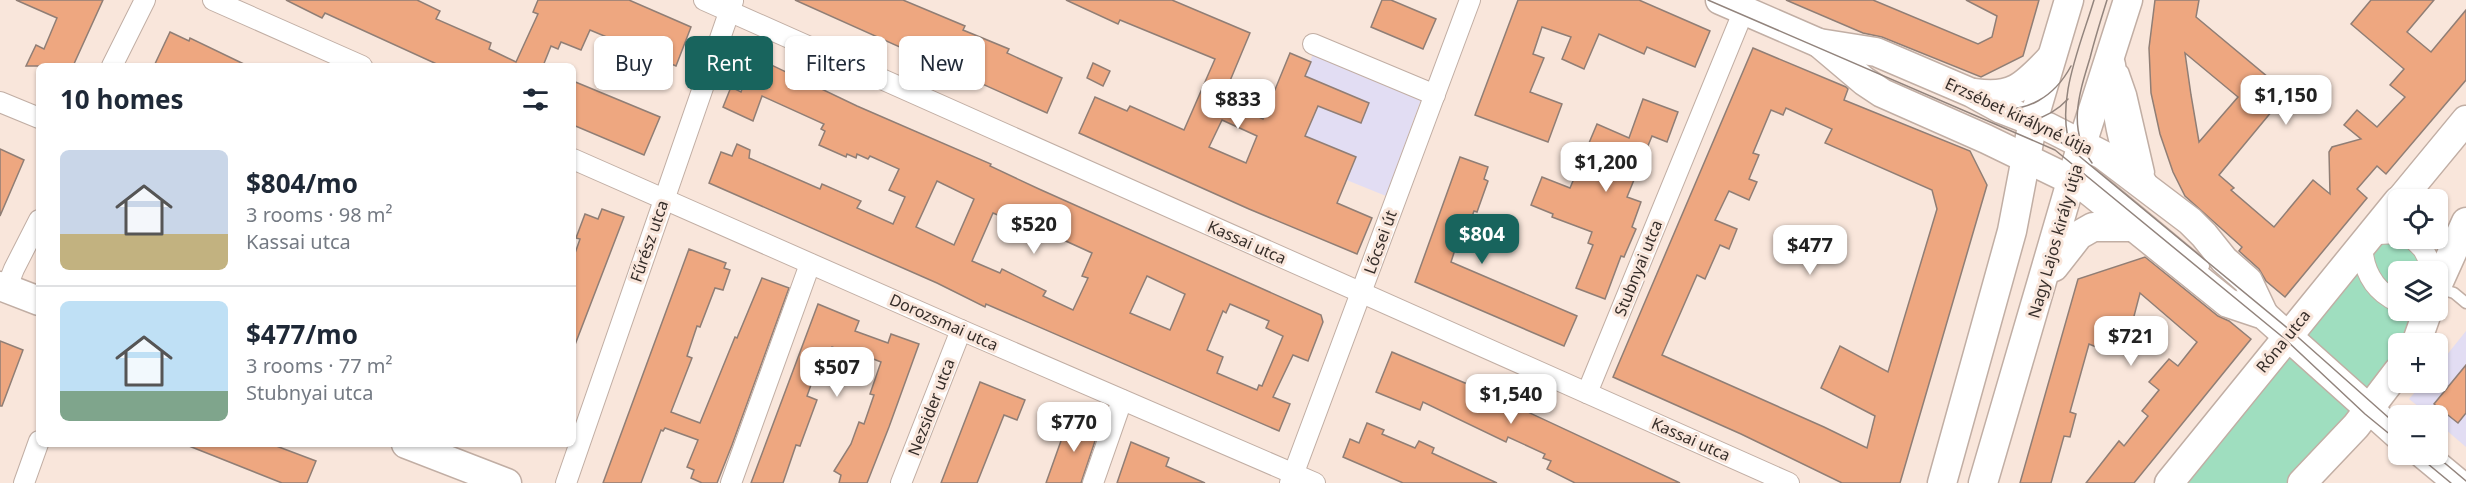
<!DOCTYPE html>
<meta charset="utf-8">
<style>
:root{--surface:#fff;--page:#f6f6f7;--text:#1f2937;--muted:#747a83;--line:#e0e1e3;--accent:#18645d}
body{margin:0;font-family:"Noto Sans",sans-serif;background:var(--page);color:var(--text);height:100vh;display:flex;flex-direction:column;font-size:22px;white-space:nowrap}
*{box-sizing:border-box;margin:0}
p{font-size:20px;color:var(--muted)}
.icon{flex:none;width:33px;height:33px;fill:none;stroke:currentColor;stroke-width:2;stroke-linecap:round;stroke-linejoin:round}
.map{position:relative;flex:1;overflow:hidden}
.details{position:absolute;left:36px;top:63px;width:540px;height:384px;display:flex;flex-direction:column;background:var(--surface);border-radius:9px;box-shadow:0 2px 4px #0004}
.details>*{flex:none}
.banner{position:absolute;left:594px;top:36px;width:570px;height:54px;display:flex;gap:12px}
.controls{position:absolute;left:2388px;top:189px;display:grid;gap:12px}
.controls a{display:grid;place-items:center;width:60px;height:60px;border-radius:9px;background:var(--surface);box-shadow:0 2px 4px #0004;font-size:30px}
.price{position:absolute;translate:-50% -51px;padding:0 14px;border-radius:12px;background:#fff;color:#222;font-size:20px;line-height:39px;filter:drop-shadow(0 2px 3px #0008)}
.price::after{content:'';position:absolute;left:50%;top:36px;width:18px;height:14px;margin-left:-9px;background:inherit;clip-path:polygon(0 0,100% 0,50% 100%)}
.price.selected{background:var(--accent);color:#fff}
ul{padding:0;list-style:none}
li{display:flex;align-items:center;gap:18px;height:150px;padding:0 24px}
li+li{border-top:2px solid var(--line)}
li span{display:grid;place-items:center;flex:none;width:168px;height:120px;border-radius:9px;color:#555}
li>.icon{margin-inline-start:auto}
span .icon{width:72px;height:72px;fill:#fffc;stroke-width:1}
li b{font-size:26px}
h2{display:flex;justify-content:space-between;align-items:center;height:72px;padding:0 24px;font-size:26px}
.pill{padding:0 21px;border-radius:9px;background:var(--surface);box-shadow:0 2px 4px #0004;font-size:21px;line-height:54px}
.pill.selected{background:var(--accent);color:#fff}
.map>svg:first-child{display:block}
.education{fill:#e2ddf3}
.green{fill:#9fdebf}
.building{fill:#eea780;stroke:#907e75;stroke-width:1.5;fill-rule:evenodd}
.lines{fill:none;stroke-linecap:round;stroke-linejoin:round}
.lane-casing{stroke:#c1aea4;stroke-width:13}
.street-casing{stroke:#c1aea4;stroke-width:22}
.secondary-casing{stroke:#c1aea4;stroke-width:31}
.lane{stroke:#fff;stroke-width:10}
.street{stroke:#fff;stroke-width:20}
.secondary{stroke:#fff;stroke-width:28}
.tram{stroke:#92847d;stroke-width:1.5}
.labels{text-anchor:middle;stroke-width:6;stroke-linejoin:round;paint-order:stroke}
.street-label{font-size:16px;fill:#352d29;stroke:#f9e6db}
</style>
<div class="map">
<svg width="2466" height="483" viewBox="0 0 2466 483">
<rect width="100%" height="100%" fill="#f9e6db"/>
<g class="education">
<polygon points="1313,54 1422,97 1386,196 1275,151"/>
<polygon points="2466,331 2466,447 2438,423 2438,416 2429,415 2409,399 2423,383 2438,382 2438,366"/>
</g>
<polygon class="green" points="2398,210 2398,238 2437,239 2427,271 2398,272 2398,310 2415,311 2406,343 2398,344 2398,358 2293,483 2178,483"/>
<g class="building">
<polygon points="16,0 103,0 73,66 26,66 36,45 44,49 57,18"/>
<polygon points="286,0 417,0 440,11 436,19 491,43 489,49 516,62 538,14 533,12 538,0 629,0 691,27 676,66 590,30 581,50 561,42 558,49 551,46 543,66 441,66 325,13 322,18"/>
<polygon points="795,0 903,0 965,26 963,30 1009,49 1007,53 1062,78 1047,113"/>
<path d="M1066 0H1172L1250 33 1222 100 1263 119 1290 53 1311 62 1305 76 1369 103 1361 123 1318 106 1305 136 1356 157 1337 203 1372 218 1357 254 1249 209 1079 133 1095 97 1127 111 1130 106 1184 130 1215 59 1120 20 1118 24ZM1222 120 1257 136 1246 163 1209 147Z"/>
<polygon points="1382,0 1391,0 1436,19 1423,49 1371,27"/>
<polygon points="1518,0 1639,0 1710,31 1695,67 1647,47 1644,54 1599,34 1584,69 1562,59 1571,37 1542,27 1533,54 1544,58 1530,92 1562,104 1548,142 1475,115"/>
<polygon points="1786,0 1873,0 1978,44 1992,37 1997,16 1966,0 2039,0 2023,56 1981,77 1882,37 1863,33"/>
<path d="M2155 0H2199L2196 17 2287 93 2219 175 2234 188 2231 190 2274 227 2313 180 2330 194 2329 152 2332 147 2361 139 2344 125 2357 110 2377 127 2405 97 2390 85 2404 69 2351 24 2371 0H2434L2407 32 2431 52 2466 10V80L2386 174 2377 166 2357 189 2367 198 2285 297 2266 281 2259 269 2239 251 2242 247 2185 196 2173 172 2160 134 2151 93 2149 48ZM2185 53 2238 97 2199 142 2191 95Z"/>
<polygon points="170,32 189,41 190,38 248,66 154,66"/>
<path d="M1753 48 1846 87 1848 89 1844 100 1970 151 1987 185 1900 483H1842L1741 434 1613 377ZM1786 108 1832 129 1825 143 1932 190 1937 209 1888 372 1840 346 1821 388 1875 416 1867 448 1824 427 1662 355 1697 275 1705 279 1720 245 1729 249 1737 229 1715 220 1729 191 1749 200 1757 182 1749 179 1759 155 1753 153 1771 110 1783 115Z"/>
<path d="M761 60 857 106 991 164 990 166 1039 189 1321 315 1323 322 1308 361 1293 355 1273 397 1290 404 1279 431 986 304 985 307 937 283 709 183 721 152 732 156 737 144 750 150 749 158 820 189 822 184 861 201 857 208 893 224 905 197 889 190 899 169 870 156 868 159 857 154 856 158 847 154 846 157 819 145 825 131 821 129 824 124 762 96 753 121 723 107 731 87 741 92 752 61ZM937 181 974 199 954 245 916 227ZM993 213 1022 225 1024 222 1092 253 1082 276 1088 278 1073 310 1043 296 1046 291 1002 269 1000 273 972 261ZM1147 276 1185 294 1170 330 1130 313ZM1230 304 1269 321 1266 328 1283 336 1262 386 1259 385 1257 390 1217 373 1223 357 1207 350 1223 311 1226 313Z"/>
<polygon points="1093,63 1110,71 1103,86 1087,78"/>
<polygon points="573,81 660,117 644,155 573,125"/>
<polygon points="1643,99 1678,112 1667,142 1652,136 1627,197 1641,202 1632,227 1636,229 1624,257 1621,256 1605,299 1576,288 1593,245 1588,243 1592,232 1552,217 1553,214 1531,205 1542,177 1570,188 1597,124 1629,138"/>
<polygon points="0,149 24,160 0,216"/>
<polygon points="1460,157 1488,167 1484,179 1488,181 1477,212 1474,211 1467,230 1462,228 1451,262 1577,316 1564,346 1415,282"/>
<polygon points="602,209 624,217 573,350 573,259 580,239 576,238 585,214 598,219"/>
<polygon points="689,249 726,263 724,268 730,270 723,290 715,288 700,327 697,326 687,356 692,358 671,412 700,423 735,337 737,338 762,278 789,288 732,445 717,483 702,483 691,478 694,470 687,467 698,440 665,428 663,431 661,430 641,483 603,483"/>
<polygon points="2145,257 2218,316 2229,321 2251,339 2134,483 2086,483 2119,441 2124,446 2148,416 2142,411 2159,390 2149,382 2169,359 2178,366 2197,342 2140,293 2126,347 2108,342 2106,351 2089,344 2070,412 2076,414 2070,437 2064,436 2051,483 2020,483 2078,279"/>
<polygon points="818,304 859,321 855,331 888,343 891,334 919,344 889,427 867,483 839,483 841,475 834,471 851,444 859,422 864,424 874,395 870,394 881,362 848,349 847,353 832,347 826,362 820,360 807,396 817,400 800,446 796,445 783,483 751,483"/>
<polygon points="0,341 23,350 2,406 0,406"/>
<polygon points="1392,352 1472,386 1680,483 1575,483 1547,469 1551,461 1543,458 1545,454 1508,437 1506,442 1423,402 1420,410 1376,392"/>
<polygon points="2466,365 2466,413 2458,423 2434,404"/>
<polygon points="980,382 1025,400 1017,420 1004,415 977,483 941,483"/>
<polygon points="1076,417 1100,426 1081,483 1046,483 1067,424 1073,426"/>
<polygon points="1367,423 1384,430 1382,434 1415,448 1419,441 1434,448 1432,453 1497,483 1403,483 1343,457 1350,439 1359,443"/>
<polygon points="1131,442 1169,458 1166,466 1205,483 1117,483"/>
<polygon points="184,444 271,444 316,461 307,483 282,483"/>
</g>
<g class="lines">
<g class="lane-casing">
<g id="lane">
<polyline points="2123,71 2131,94 2149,172"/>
<polyline points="2080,163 2204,266"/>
<polyline points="2438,288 2454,293 2466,303"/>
</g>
</g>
<g class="street-casing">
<g id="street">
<polyline points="213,0 362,66"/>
<polyline points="704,0 1789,483"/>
<polyline points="1313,44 1435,95"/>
<polyline points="112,66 145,0"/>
<polyline points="0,102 39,118"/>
<polyline points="573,159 961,330 1315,483"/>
<polyline points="2412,238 2423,249 2435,272"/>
<polyline points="2367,239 2378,234 2398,233"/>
<path d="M2362 244C2363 271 2374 291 2398 302"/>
<polyline points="6,289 14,269 39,220"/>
<polyline points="1587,393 1744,10"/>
<polyline points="24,483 39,441"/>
<polyline points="566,483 733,1"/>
<polyline points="731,483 810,264"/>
<polyline points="901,483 961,330"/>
<polyline points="1093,483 1122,400"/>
<polyline points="1290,483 1470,0"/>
</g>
</g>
<g class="secondary-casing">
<g id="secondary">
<polyline points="1720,0 1819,43 1876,52 1972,93 2001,109 2048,127 2103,155 2190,221 2204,235 2224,260 2248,281 2264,315"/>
<polyline points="1819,43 1864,81 1882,93 1986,139 2083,186 2228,303 2264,315 2398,435"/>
<path d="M2111 65C2117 104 2119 149 2142 182"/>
<path d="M1975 93C2013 99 2025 85 2050 59"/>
<polyline points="2400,200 2466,120"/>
<polyline points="2054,267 2079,235 2093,227 2136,227"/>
<polyline points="2438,284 2466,222"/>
<polyline points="0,286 39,301"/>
<polyline points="2416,344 2428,310"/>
<polyline points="406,444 507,483"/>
<polyline points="2423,454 2458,483"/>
<polyline points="1942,483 2012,231 2033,121 2069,0"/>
<polyline points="1983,483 2082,144 2128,0"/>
<polyline points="2169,483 2398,201"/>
<polyline points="2302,483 2356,426 2398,371"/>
</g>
</g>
<use href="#lane" class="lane"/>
<use href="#street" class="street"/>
<use href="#secondary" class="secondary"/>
<g class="tram">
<polyline points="1708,0 2055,150 2285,339 2365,414 2398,441"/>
<polyline points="1969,101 2050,136 2067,146 2291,331 2398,426"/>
<path d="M1992 107C2026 115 2055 96 2071 66"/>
<path d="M2018 123C2038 121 2054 114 2068 99"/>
<path d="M2072 150C2053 105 2081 44 2094 0"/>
<path d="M2092 163C2067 129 2079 94 2090 58 2095 38 2101 19 2107 0"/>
<polyline points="2416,454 2451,483"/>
<polyline points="2434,454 2466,481"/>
</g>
</g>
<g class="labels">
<g class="street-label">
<text transform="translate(2019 116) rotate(25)" y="6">Erzsébet királyné útja</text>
<text transform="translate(649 241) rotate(-71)" y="6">Fűrész utca</text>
<text transform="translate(2055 241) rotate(-74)" y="6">Nagy Lajos király útja</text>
<text transform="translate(1247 242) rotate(24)" y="6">Kassai utca</text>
<text transform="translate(1380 242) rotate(-70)" y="6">Lőcsei út</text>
<text transform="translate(1638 268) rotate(-68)" y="6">Stubnyai utca</text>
<text transform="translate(944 322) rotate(24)" y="6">Dorozsmai utca</text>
<text transform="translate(2283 341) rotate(-51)" y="6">Róna utca</text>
<text transform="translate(931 407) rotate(-69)" y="6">Nezsider utca</text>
<text transform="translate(1691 439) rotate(24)" y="6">Kassai utca</text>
</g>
</g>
</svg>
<div class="controls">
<a><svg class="icon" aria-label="locate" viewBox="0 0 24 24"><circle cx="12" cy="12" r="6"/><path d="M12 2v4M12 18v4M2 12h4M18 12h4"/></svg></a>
<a><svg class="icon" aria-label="layers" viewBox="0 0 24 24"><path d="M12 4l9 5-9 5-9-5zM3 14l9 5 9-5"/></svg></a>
<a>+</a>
<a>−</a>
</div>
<b class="price" style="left:2286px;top:126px">$1,150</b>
<b class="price" style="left:1238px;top:130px">$833</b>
<b class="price" style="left:1606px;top:193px">$1,200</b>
<b class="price" style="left:1034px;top:255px">$520</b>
<b class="price selected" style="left:1482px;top:265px">$804</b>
<b class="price" style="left:1810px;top:276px">$477</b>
<b class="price" style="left:2131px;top:367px">$721</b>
<b class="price" style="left:837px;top:398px">$507</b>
<b class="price" style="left:1511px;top:425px">$1,540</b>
<b class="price" style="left:1074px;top:453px">$770</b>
<div class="banner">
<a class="pill">Buy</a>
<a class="pill selected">Rent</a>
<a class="pill">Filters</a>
<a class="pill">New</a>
</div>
<section class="details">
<h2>10 homes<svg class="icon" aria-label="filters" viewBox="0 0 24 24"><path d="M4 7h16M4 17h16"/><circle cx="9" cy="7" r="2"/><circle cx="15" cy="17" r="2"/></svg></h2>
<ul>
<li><span style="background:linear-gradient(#c9d6e8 70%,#c2b280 0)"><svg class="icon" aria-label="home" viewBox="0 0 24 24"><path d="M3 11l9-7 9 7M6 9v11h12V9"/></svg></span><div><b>$804/mo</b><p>3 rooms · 98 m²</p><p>Kassai utca</p></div></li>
<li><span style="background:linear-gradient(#bfe0f5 75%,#7fa58c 0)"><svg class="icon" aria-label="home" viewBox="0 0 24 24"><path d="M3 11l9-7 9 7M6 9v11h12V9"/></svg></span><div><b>$477/mo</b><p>3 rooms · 77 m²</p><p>Stubnyai utca</p></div></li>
</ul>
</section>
</div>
